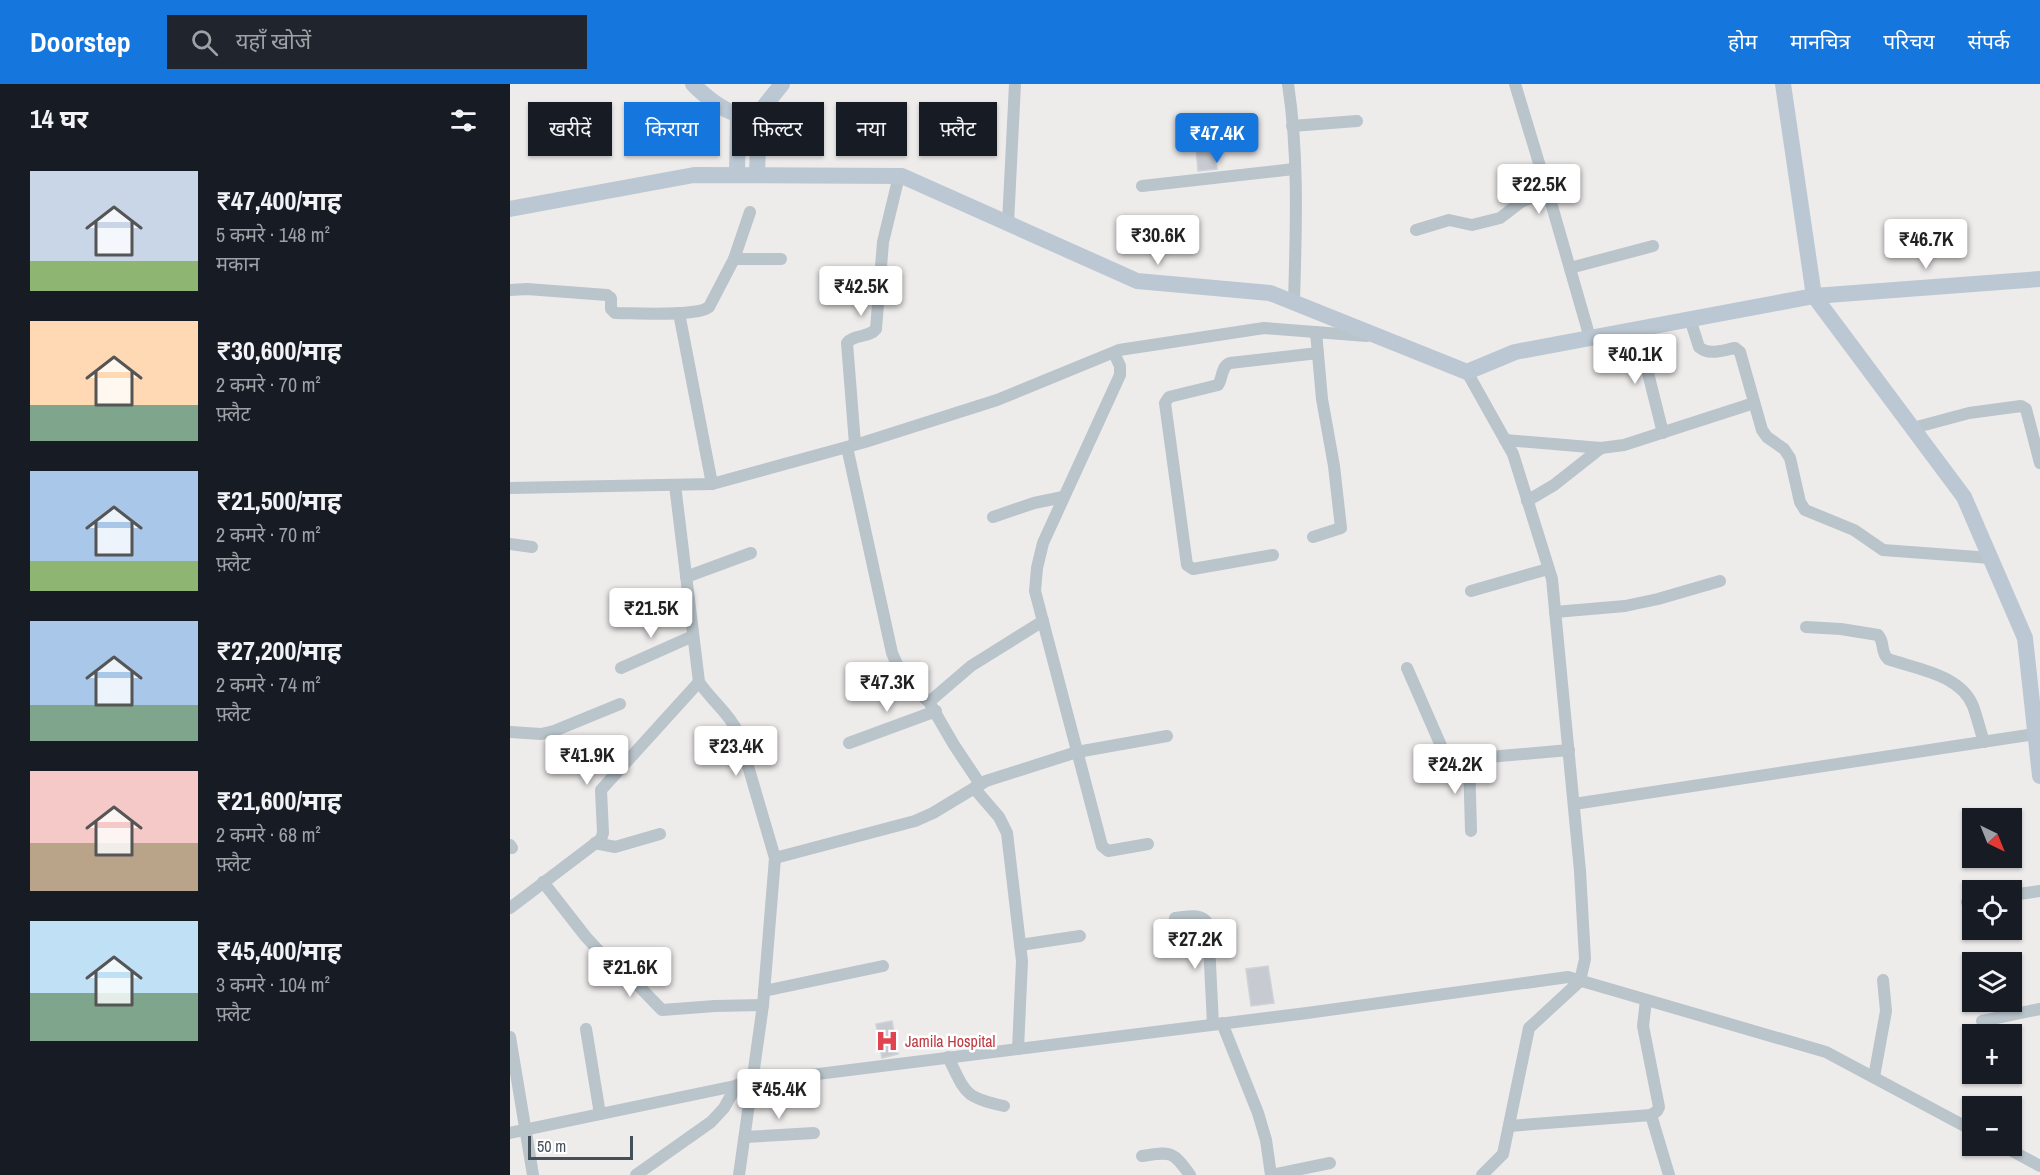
<!DOCTYPE html>
<html lang="hi">
<meta charset="utf-8">
<style>
:root{--surface:#171b24;--page:#20242c;--text:#f1f3f6;--muted:#9ea1a6;--accent:#1576de}
body{margin:0;font-family:"Archivo Narrow","Noto Sans Devanagari",sans-serif;background:var(--page);color:var(--text);height:100vh;display:flex;flex-direction:column;font-size:22px;white-space:nowrap}
*{box-sizing:border-box;margin:0}
p{font-size:20px;color:var(--muted)}
.icon{flex:none;width:33px;height:33px;fill:none;stroke:currentColor;stroke-width:2;stroke-linecap:round;stroke-linejoin:round}
.map{position:relative;flex:1;overflow:hidden}
.panel{display:flex;flex-direction:column;background:var(--surface);width:510px}
.panel>*{flex:none}
.banner{position:absolute;left:18px;top:18px;width:570px;height:54px;display:flex;gap:12px}
.needle{width:39px;rotate:137deg}
.controls{position:absolute;left:1452px;top:724px;display:grid;gap:12px}
.controls a{display:grid;place-items:center;width:60px;height:60px;border-radius:0px;background:var(--surface);box-shadow:0 2px 4px #0004;font-size:30px}
.scale{position:absolute;left:18px;bottom:15px;width:105px;box-sizing:border-box;padding-left:6px;border:3px solid #445059;border-top:0;font-size:16px;line-height:21px;white-space:nowrap;color:#445059;-webkit-text-stroke:4px #fff;paint-order:stroke}
.price{position:absolute;translate:-50% -51px;padding:0 14px;border-radius:6px;background:#fff;color:#222;font-size:20px;line-height:39px;filter:drop-shadow(0 2px 3px #0008)}
.price::after{content:'';position:absolute;left:50%;top:36px;width:18px;height:14px;margin-left:-9px;background:inherit;clip-path:polygon(0 0,100% 0,50% 100%)}
.price.current{background:var(--accent);color:#fff}
ul{padding:0;list-style:none}
li{display:flex;align-items:center;gap:18px;height:150px;padding:0 30px}
li span{display:grid;place-items:center;flex:none;width:168px;height:120px;border-radius:0px;color:#555}
li>.icon{margin-inline-start:auto}
span .icon{width:72px;height:72px;fill:#fffc;stroke-width:1}
li b{font-size:26px}
h2{display:flex;justify-content:space-between;align-items:center;height:72px;padding:0 30px;font-size:26px}
.chip{padding:0 21px;border-radius:0px;background:var(--surface);box-shadow:0 2px 4px #0004;font-size:21px;line-height:54px}
.chip.current{background:var(--accent);color:#fff}
header{display:flex;align-items:center;gap:36px;box-sizing:border-box;height:84px;padding:0 30px;background:var(--accent);color:#fff}
header strong{font-size:28px}
nav{display:flex;gap:33px;margin-inline-start:auto;font-size:21px}
.search{width:420px;height:54px;background:var(--page);display:flex;align-items:center;gap:15px;box-sizing:border-box;padding:0 21px;border-radius:0px;color:var(--muted);font-size:22px}
main{display:flex;flex:1;min-height:0}
.map>svg:first-child{display:block}
.building{fill:#c8cad1;stroke:#cfd2d7;stroke-width:1.5}
.lines{fill:none;stroke-linecap:round;stroke-linejoin:round}
.street{stroke:#b9c4cb;stroke-width:12}
.secondary{stroke:#bbc8d3;stroke-width:16}
.labels{text-anchor:middle;stroke-width:5;stroke-linejoin:round;paint-order:stroke}
.health-label{font-size:16px;fill:#be3a42;stroke:#fff;text-anchor:start}
</style>
<header>
<strong>Doorstep</strong>
<div class="search"><svg class="icon" aria-label="search" viewBox="0 0 24 24"><circle cx="10" cy="10" r="6"/><path d="M15 15l6 6"/></svg>यहाँ खोजें</div>
<nav><a>होम</a><a>मानचित्र</a><a>परिचय</a><a>संपर्क</a></nav>
</header>
<main>
<section class="panel">
<h2>14 घर<svg class="icon" aria-label="filters" viewBox="0 0 24 24"><path d="M4 7h16M4 17h16"/><circle cx="9" cy="7" r="2"/><circle cx="15" cy="17" r="2"/></svg></h2>
<ul>
<li><span style="background:linear-gradient(#c9d6e8 75%,#8fb573 0)"><svg class="icon" aria-label="home" viewBox="0 0 24 24"><path d="M3 11l9-7 9 7M6 9v11h12V9"/></svg></span><div><b>₹47,400/माह</b><p>5 कमरे · 148 m²</p><p>मकान</p></div></li>
<li><span style="background:linear-gradient(#ffd9b3 70%,#7fa58c 0)"><svg class="icon" aria-label="home" viewBox="0 0 24 24"><path d="M3 11l9-7 9 7M6 9v11h12V9"/></svg></span><div><b>₹30,600/माह</b><p>2 कमरे · 70 m²</p><p>फ़्लैट</p></div></li>
<li><span style="background:linear-gradient(#a9c7e8 75%,#8fb573 0)"><svg class="icon" aria-label="home" viewBox="0 0 24 24"><path d="M3 11l9-7 9 7M6 9v11h12V9"/></svg></span><div><b>₹21,500/माह</b><p>2 कमरे · 70 m²</p><p>फ़्लैट</p></div></li>
<li><span style="background:linear-gradient(#a9c7e8 70%,#7fa58c 0)"><svg class="icon" aria-label="home" viewBox="0 0 24 24"><path d="M3 11l9-7 9 7M6 9v11h12V9"/></svg></span><div><b>₹27,200/माह</b><p>2 कमरे · 74 m²</p><p>फ़्लैट</p></div></li>
<li><span style="background:linear-gradient(#f6c9c9 60%,#b9a48a 0)"><svg class="icon" aria-label="home" viewBox="0 0 24 24"><path d="M3 11l9-7 9 7M6 9v11h12V9"/></svg></span><div><b>₹21,600/माह</b><p>2 कमरे · 68 m²</p><p>फ़्लैट</p></div></li>
<li><span style="background:linear-gradient(#bfe0f5 60%,#7fa58c 0)"><svg class="icon" aria-label="home" viewBox="0 0 24 24"><path d="M3 11l9-7 9 7M6 9v11h12V9"/></svg></span><div><b>₹45,400/माह</b><p>3 कमरे · 104 m²</p><p>फ़्लैट</p></div></li>
</ul>
</section>
<div class="map">
<svg width="1530" height="1091" viewBox="0 0 1530 1091">
<rect width="100%" height="100%" fill="#eeebeb"/>
<g class="building">
<polygon points="704,50 707,85 688,87 685,52"/>
<polygon points="758,882 764,919 741,922 736,885"/>
<polygon points="382,937 388,970 372,974 366,940"/>
</g>
<g class="lines">
<g class="street">
<path d="M778 0C789 72 786 146 784 218"/>
<polyline points="1005,0 1042,122 1080,254"/>
<polyline points="782,42 847,37"/>
<polyline points="632,102 784,85"/>
<polyline points="498,139 505,0"/>
<polyline points="906,146 939,136 962,141 990,134 1011,118 1037,107"/>
<polyline points="224,175 271,175"/>
<polyline points="1060,184 1143,162"/>
<path d="M0 206 17 205 97 211 101 214V225L105 229C124 229 186 233 199 223L224 175 240 128"/>
<polyline points="169,229 202,400"/>
<path d="M1180 235 1189 263C1199 272 1213 266 1225 264L1230 268 1252 346 1257 353 1274 365 1280 374 1290 418 1295 426 1344 446 1373 466 1481 474"/>
<polyline points="1127,245 1153,349"/>
<polyline points="604,269 610,282 610,291 533,459 527,484 525,507 592,762 598,767 638,760"/>
<polyline points="957,288 1003,370 1042,495 1070,787 1075,875 1070,897 1019,944 993,1070 972,1091"/>
<polyline points="1403,344 1459,329 1511,322 1516,325 1530,379"/>
<polyline points="995,356 1091,364 1114,361 1244,319"/>
<path d="M345 360 337 259C344 250 359 254 366 245L373 158 389 92"/>
<polyline points="337,363 382,569 393,594 419,618 444,661 470,700"/>
<path d="M165 401 189 598C201 616 218 628 228 648L265 774 253 921 229 1091"/>
<polyline points="0,404 202,400 355,358 487,316 609,266 754,244 857,252"/>
<polyline points="1017,417 1044,401 1091,364"/>
<polyline points="483,433 524,419 553,413"/>
<polyline points="803,453 831,444 824,382 812,315 806,248"/>
<polyline points="0,460 22,463"/>
<path d="M763 471 683 485 677 481 655 319 659 313 708 301C713 294 711 282 720 279L808 269"/>
<polyline points="176,493 241,469"/>
<polyline points="961,507 1038,485"/>
<polyline points="1045,528 1115,522 1148,515 1210,497"/>
<path d="M1296 543 1331 545 1368 551C1375 558 1370 568 1378 575 1406 585 1450 590 1463 622 1467 633 1470 646 1474 658"/>
<polyline points="111,584 183,552"/>
<polyline points="897,584 932,664 938,672 944,676 1059,666"/>
<polyline points="419,618 461,582 533,537"/>
<polyline points="0,648 31,650 44,647 110,620"/>
<polyline points="339,659 426,627"/>
<polyline points="959,675 961,747"/>
<polyline points="464,704 489,733 497,749 512,877 508,965"/>
<polyline points="1064,720 1525,650"/>
<polyline points="85,759 105,763 150,750"/>
<polyline points="0,761 2,764"/>
<polyline points="265,774 405,737 423,729 476,697 567,668 657,652"/>
<polyline points="33,798 76,853 89,867 118,891 152,926 205,922 253,921"/>
<polyline points="1502,811 1530,807"/>
<polyline points="1457,818 1462,817"/>
<polyline points="0,824 91,755 93,749 91,706 189,598"/>
<path d="M665 834C676 833 692 828 698 840L703 940"/>
<polyline points="510,861 570,852"/>
<polyline points="254,907 373,882"/>
<polyline points="1472,937 1530,925"/>
<polyline points="712,939 748,1029 756,1056 761,1091"/>
<polyline points="76,945 90,1030"/>
<polyline points="0,953 23,1091"/>
<path d="M438 973C456 1009 453 1013 494 1022"/>
<polyline points="1364,993 1376,927 1373,896"/>
<polyline points="1141,1031 1159,1091"/>
<polyline points="999,1042 1141,1031 1147,1027 1149,1023 1133,942 1136,916"/>
<polyline points="0,1049 244,998 797,929 1058,893 1316,968 1462,1046"/>
<polyline points="235,1053 304,1049"/>
<polyline points="1493,1062 1530,1082"/>
<path d="M632 1072C661 1068 662 1066 680 1091"/>
<polyline points="126,1091 201,1038 214,1024 227,1001"/>
<polyline points="762,1091 820,1079"/>
</g>
<g class="secondary">
<path d="M183 0C195 12 212 27 229 30 236 32 243 30 249 29L272 0"/>
<polyline points="1273,0 1304,212 1454,413 1515,554 1530,692"/>
<polyline points="227,91 228,30"/>
<polyline points="247,91 249,29"/>
<polyline points="0,125 184,91 392,92 627,197 760,209 957,288 1005,268 1304,212 1530,195"/>
</g>
</g>
<defs>
<g id="hospital-bare" transform="scale(1.8)"><path d="M-5-5h3v3.5h4V-5h3V5h-3V1.5h-4V5h-3Z" fill="#e0444e" stroke="#fff" stroke-width="2.5" paint-order="stroke"/></g>
</defs>
<g fill-rule="evenodd">
<use href="#hospital-bare" x="377" y="957"/>
</g>
<g class="labels">
<g class="health-label">
<text x="395" y="963">Jamila Hospital</text>
</g>
</g>
</svg>
<div class="controls">
<a><svg class="needle" viewBox="-14 -14 28 28"><path d="M0-13l5 13h-10z" fill="#e53935"/><path d="M0 13l5-13h-10z" fill="#9ea1a6"/></svg></a>
<a><svg class="icon" aria-label="locate" viewBox="0 0 24 24"><circle cx="12" cy="12" r="6"/><path d="M12 2v4M12 18v4M2 12h4M18 12h4"/></svg></a>
<a><svg class="icon" aria-label="layers" viewBox="0 0 24 24"><path d="M12 4l9 5-9 5-9-5zM3 14l9 5 9-5"/></svg></a>
<a>+</a>
<a>−</a>
</div>
<div class="scale">50 m</div>
<b class="price current" style="left:707px;top:80px">₹47.4K</b>
<b class="price" style="left:1029px;top:131px">₹22.5K</b>
<b class="price" style="left:648px;top:182px">₹30.6K</b>
<b class="price" style="left:1416px;top:186px">₹46.7K</b>
<b class="price" style="left:351px;top:233px">₹42.5K</b>
<b class="price" style="left:1125px;top:301px">₹40.1K</b>
<b class="price" style="left:141px;top:555px">₹21.5K</b>
<b class="price" style="left:377px;top:629px">₹47.3K</b>
<b class="price" style="left:226px;top:693px">₹23.4K</b>
<b class="price" style="left:77px;top:702px">₹41.9K</b>
<b class="price" style="left:945px;top:711px">₹24.2K</b>
<b class="price" style="left:685px;top:886px">₹27.2K</b>
<b class="price" style="left:120px;top:914px">₹21.6K</b>
<b class="price" style="left:269px;top:1036px">₹45.4K</b>
<div class="banner">
<a class="chip">खरीदें</a>
<a class="chip current">किराया</a>
<a class="chip">फ़िल्टर</a>
<a class="chip">नया</a>
<a class="chip">फ़्लैट</a>
</div>
</div>
</main>
